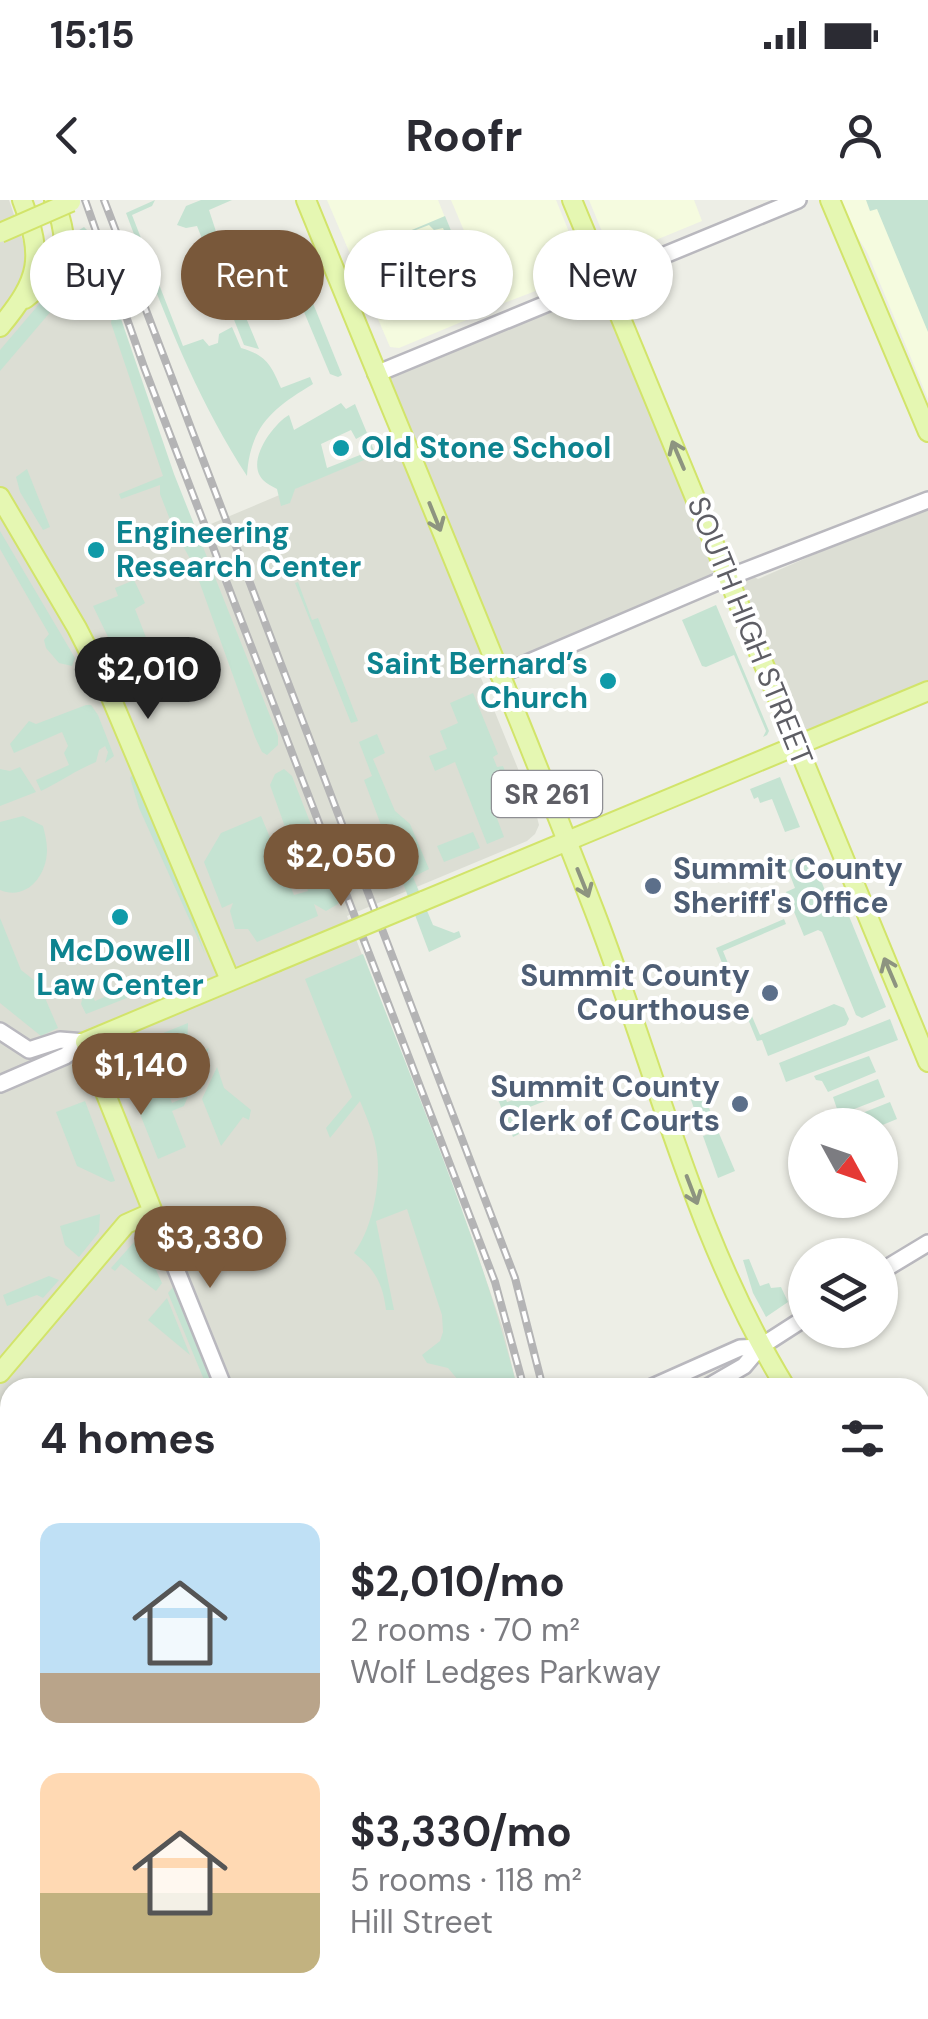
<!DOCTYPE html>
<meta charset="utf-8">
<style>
:root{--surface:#fff;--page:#f7f7f7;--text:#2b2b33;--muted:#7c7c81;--accent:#79583a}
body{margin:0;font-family:"DM Sans",sans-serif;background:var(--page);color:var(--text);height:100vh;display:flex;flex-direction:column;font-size:38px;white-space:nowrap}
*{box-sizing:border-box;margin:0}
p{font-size:32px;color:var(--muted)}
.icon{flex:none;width:55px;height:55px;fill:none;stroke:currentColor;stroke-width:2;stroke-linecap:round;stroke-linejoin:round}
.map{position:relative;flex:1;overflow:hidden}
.sheet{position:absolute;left:0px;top:1178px;width:930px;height:642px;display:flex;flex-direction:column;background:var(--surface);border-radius:30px 30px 0 0;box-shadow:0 2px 8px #0004}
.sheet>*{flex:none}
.top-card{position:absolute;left:30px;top:30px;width:870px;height:90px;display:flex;gap:20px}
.needle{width:65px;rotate:130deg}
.tools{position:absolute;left:788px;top:908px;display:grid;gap:20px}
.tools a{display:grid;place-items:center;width:110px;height:110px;border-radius:50%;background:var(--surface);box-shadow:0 2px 8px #0004;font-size:50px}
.price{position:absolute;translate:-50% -85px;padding:0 22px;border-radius:35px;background:var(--accent);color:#fff;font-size:32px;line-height:65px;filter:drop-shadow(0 2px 5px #0008)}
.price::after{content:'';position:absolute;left:50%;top:60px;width:30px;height:22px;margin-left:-15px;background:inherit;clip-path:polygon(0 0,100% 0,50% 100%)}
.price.current{background:#222;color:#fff}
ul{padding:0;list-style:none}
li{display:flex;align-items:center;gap:30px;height:250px;padding:0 40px}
li span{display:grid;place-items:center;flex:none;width:280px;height:200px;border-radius:20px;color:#555}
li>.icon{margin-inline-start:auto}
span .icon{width:120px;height:120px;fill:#fffc;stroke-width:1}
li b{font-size:42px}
h2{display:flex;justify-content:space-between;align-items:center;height:120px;padding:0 40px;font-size:42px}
.chip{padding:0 35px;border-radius:45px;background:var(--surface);box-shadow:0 2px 8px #0004;font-size:35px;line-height:90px}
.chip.current{background:var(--accent);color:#fff}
.status{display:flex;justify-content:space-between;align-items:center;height:70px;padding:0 50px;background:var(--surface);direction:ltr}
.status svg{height:28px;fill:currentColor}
header{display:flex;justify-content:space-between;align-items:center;height:130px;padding:0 40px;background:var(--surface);font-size:45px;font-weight:700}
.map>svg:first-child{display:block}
.commercial{fill:#f5fbdf}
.education{fill:#dcded4}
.medical{fill:#ede3da}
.green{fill:#c5e3d2}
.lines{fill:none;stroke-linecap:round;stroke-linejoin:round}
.minor-casing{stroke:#b9b8be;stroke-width:20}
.major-casing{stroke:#d2e46a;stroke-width:22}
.minor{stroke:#fff;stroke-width:15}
.major{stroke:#e5f7b2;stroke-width:18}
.rail-casing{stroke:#b4b4b5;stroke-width:8}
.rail{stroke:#fff;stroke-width:4;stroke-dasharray:11;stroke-linecap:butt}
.major-bridge-casing{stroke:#d2e46a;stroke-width:22;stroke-linecap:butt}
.major-bridge{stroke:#e5f7b2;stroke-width:18}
.oneway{stroke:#8d9480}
.culture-dot{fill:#0f9aa8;stroke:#fff;stroke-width:4}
.service-dot{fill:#5c6f8a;stroke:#fff;stroke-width:4}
.labels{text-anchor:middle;stroke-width:8;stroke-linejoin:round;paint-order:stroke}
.shield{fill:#fff;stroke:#8e8e93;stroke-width:2.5}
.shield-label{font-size:28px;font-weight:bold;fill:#5e5e65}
.culture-label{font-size:30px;font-weight:bold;fill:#0d838f;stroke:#fff;text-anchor:start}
.street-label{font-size:30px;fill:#5e5e65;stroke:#fff}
.service-label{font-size:30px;font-weight:bold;fill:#4e5e75;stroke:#fff;text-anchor:end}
</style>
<div class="status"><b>15:15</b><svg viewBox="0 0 49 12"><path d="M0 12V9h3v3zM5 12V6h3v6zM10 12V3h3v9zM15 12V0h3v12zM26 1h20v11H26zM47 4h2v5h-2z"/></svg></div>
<header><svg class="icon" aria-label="back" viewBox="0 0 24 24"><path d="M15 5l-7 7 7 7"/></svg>Roofr<svg class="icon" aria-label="person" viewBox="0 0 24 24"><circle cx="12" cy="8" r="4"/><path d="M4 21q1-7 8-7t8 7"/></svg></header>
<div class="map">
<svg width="928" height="1819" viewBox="0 0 928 1819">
<rect width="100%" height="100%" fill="#edeee6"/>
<g class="commercial">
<polygon points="327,0 438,0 483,113 399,148 390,147"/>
<polygon points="451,0 556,0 582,64 582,70 575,76 496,106"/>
<polygon points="589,0 694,0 702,21 617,56 610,51"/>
<polygon points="839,0 928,0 928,199 867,52 848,22"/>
<polygon points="928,1461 928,1739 920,1726 920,1466"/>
<polygon points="920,1740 928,1752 928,1819 771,1819 767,1810 920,1810"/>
</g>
<polygon class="education" points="0,0 9,0 27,53 85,31 192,332 400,244 377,181 604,88 716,356 758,379 928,305 928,485 799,534 749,404 702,384 479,473 536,613 539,625 535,634 527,641 347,716 470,1033 503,1129 517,1187 10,1188 10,1810 470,1810 469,1819 0,1819"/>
<polygon class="medical" points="692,1810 767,1810 771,1819 657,1819"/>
<g class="green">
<path d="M155 0 152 6 132 15 183 146 203 139 209 146 218 143 219 134 232 127 241 148C266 155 271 165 281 188L310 177 313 184C273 208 250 226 247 276 194 195 160 103 126 13Z"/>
<polygon points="201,0 232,0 209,10 222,50 253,37 258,49 230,62 248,106 244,113 259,149 244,145 197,26 186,28 177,25 186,6"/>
<polygon points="866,0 928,0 928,132 877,9 870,11"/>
<polygon points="445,16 483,108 466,114 475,106 443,28 434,30 429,25 376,45"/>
<polygon points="84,27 89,32 115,102 114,107 119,113 174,274 278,536 278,545 267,555 262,552 255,537 193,364 174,330 160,294 160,285 121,299 119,294 163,276 111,123 113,110 101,118 90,113 74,66 76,32"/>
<polygon points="58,82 64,96 0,171 0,150"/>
<polygon points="306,86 342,175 338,177 330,174 299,100"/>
<path d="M341 203 346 209 355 204 367 233 356 239 351 230 321 244 327 268 365 253 361 240 368 237 376 255 295 289 290 303 281 306 277 289C272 286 267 284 263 280 245 262 273 224 289 215L294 230Z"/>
<polygon points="27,269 50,327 43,330 20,292 16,277"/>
<polygon points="0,331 75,458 72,466 59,463 46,448 44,440 49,434 0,349"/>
<polygon points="134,380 145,403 135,409 155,461 125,472 93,406 118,396 115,388"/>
<polygon points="298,382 312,420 318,418 358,521 351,523 295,383"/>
<polygon points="716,405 769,531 767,535 763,537 766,531 734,455 706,467 702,466 682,420"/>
<polygon points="473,493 498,554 493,557 497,567 503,566 505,571 499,573 502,588 498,591 505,609 495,613 504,637 487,644 455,562 435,571 429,556 447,549 440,531 458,523 450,503"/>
<path d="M86 505H91L98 515 114 556 105 563 108 552 105 546 99 550 96 562C76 570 60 582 41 591L36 580 69 565 64 553 68 546 62 532 14 553 10 544 29 521 36 524Z"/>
<polygon points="377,534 385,553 373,559 395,611 410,624 429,669 413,677 433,725 454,733 459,731 461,737 429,752 364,580 372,576 359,542"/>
<polygon points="20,567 36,592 0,606 0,569 10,571"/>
<polygon points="284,569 292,576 340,699 338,704 326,711 314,704 318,716 257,742 248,729 235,729 230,711 233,703 222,708 204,662 221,633 261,616 294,695 308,691 270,585 275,574"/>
<polygon points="133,574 193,718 205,754 139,608 130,578"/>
<polygon points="780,577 800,627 785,632 772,599 760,603 758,597 754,599 750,589"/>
<path d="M23 616 43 626C45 634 47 642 47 650 47 676 26 701 0 690V622Z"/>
<polygon points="473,632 480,648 444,662 437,646"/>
<polygon points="810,653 828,698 840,694 886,807 862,818 856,815 822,732 818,730 804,736 786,692 795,688 785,662"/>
<polygon points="0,718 21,770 39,784 58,828 41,836 0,803"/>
<polygon points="784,719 786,724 723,751 738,788 733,790 716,748"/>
<path d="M363 754C418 897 480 1039 517 1187H464L448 1168 427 1163 422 1155 440 1141 443 1132 442 1115 407 1009 376 1021 394 1110H386C383 1084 375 1069 354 1053 372 1029 381 984 377 954 375 936 367 918 360 901L330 938 326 928 352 897 305 779Z"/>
<polygon points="86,782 95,801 130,786 127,798 86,814 81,804"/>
<polygon points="745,800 760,835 834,804 844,808 849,819 846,825 768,856 762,840 757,841 741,802"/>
<polygon points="890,819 898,840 786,882 779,863"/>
<polygon points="188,823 187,847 130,872 126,848"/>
<polygon points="209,848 199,872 165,886 172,903 188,896 184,906 172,911 186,947 158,959 134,899 141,901 149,883 137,877"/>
<polygon points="869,856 876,872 828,892 822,881 816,880 814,876"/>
<polygon points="217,867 224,888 251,910 249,920 243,917 221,946 202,899"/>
<polygon points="878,879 885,897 839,915 833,897"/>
<polygon points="685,883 698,883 716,924 702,931"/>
<polygon points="502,890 507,902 540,890 545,901 522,910 523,914 514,921 519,934 513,937 495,892"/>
<polygon points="85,901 115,981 111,982 77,966 56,912"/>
<polygon points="890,902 897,919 880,926 832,925"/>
<polygon points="718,931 735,971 718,978 703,936"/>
<polygon points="100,1014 99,1032 79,1057 65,1045 60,1026"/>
<polygon points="142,1039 162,1083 156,1091 121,1064 115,1071 111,1068 135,1041"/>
<polygon points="749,1059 760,1086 769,1083 771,1088 781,1087 788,1102 766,1117 753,1093 743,1060"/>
<polygon points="49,1076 59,1080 43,1098 37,1095 7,1106 3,1095"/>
<polygon points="173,1087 214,1187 207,1187 168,1093"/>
<polygon points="167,1098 190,1155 148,1120"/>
<polygon points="0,1478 10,1487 10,1546 4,1554 0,1552"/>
<polygon points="0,1691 10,1699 10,1810 139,1810 147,1818 0,1819"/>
<polygon points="504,1810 610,1810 611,1811 606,1819 502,1819"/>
</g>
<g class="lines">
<g class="minor-casing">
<g id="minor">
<polyline points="376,174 798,0"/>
<polyline points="499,475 729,377 928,300"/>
<polyline points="0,831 29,850 60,840 85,842"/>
<polyline points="0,884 65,856 85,842"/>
<polyline points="153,1012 224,1188"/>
<polyline points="880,1072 928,1043"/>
<polyline points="650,1188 740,1148 760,1147"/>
<polyline points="706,1188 744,1166 760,1147 805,1118"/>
<polyline points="920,1464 928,1459"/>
<polyline points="0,1588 10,1577"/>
<polyline points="0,1667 10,1676"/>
<polyline points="920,1729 928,1742"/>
<polyline points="173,1810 179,1819"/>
<polyline points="208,1819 232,1810"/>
</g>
</g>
<g class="major-casing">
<g id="major">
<path d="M306 0C402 236 502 472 594 710 656 870 695 1040 786 1188"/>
<polyline points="572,0 928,862"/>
<polyline points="830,0 928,232"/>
<path d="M25 99C65 67 73 49 54 0"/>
<path d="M0 127C40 79 44 58 22 0"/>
<polyline points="0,297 77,428 104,481 230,780"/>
<polyline points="423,701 928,491"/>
<polyline points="0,1173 126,1024 153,1012 85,842 276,762"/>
<polyline points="920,1406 928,1420"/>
</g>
</g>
<use href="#minor" class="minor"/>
<use href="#major" class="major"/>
<g class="rail-casing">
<g id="rail">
<polyline points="85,0 144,167 495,1082 524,1188"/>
<polyline points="104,0 515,1078 543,1188"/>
<polyline points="478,1819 479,1810"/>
</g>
</g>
<use href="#rail" class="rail"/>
<g class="major-bridge-casing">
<g id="major-bridge">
<polyline points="0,33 71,2"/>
<polyline points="276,762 423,701"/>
</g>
</g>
<use href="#major-bridge" class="major-bridge"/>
</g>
<defs><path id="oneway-shaft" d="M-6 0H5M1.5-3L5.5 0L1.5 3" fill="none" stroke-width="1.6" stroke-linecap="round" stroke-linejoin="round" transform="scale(2.5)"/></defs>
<g class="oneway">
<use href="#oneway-shaft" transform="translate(678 255) rotate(-113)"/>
<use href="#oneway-shaft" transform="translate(435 317) rotate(68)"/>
<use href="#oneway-shaft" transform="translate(583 683) rotate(68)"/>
<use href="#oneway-shaft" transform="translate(890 772) rotate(-113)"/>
<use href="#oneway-shaft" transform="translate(692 990) rotate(69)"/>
</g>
<g class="culture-dot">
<circle cx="341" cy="248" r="10"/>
<circle cx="96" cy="350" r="10"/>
<circle cx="608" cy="481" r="10"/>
<circle cx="120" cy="717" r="10"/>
</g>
<g class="service-dot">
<circle cx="653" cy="686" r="10"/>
<circle cx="770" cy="793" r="10"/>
<circle cx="740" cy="904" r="10"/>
</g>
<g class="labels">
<rect class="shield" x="492" y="571" width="110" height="46" rx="8"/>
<g class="shield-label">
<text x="547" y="604">SR 261</text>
</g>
<g class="culture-label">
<text x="361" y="258">Old Stone School</text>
<text x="116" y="343">Engineering<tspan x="116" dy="34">Research Center</tspan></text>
<text x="588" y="474" text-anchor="end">Saint Bernard’s<tspan x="588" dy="34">Church</tspan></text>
<text x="120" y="761" text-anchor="middle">McDowell<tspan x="120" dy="34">Law Center</tspan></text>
</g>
<g class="street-label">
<text transform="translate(750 431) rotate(68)" y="10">SOUTH HIGH STREET</text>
</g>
<g class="service-label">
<text x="673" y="679" text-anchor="start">Summit County<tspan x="673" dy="34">Sheriff's Office</tspan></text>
<text x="750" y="786">Summit County<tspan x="750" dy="34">Courthouse</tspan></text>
<text x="720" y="897">Summit County<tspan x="720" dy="34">Clerk of Courts</tspan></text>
</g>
</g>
</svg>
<div class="tools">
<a><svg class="needle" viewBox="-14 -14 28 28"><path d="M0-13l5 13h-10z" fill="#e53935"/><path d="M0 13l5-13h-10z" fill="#7c7c81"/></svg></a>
<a><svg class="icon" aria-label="layers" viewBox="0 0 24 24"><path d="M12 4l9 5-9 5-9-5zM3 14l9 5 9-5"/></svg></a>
</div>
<b class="price current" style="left:148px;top:522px">$2,010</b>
<b class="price" style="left:341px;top:709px">$2,050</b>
<b class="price" style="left:141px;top:918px">$1,140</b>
<b class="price" style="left:210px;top:1091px">$3,330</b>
<div class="top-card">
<a class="chip">Buy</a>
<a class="chip current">Rent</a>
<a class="chip">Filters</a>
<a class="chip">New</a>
</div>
<section class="sheet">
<h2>4 homes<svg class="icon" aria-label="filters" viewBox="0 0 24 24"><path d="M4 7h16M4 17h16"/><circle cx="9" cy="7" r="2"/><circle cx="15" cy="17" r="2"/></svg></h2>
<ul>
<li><span style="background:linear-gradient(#bfe0f5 75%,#b9a48a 0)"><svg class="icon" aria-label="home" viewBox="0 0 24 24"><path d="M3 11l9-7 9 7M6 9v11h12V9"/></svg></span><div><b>$2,010/mo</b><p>2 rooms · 70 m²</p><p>Wolf Ledges Parkway</p></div></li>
<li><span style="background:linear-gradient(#ffd9b3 60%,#c2b280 0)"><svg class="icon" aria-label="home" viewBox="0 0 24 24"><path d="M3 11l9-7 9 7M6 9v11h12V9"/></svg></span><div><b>$3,330/mo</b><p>5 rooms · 118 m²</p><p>Hill Street</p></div></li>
</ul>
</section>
</div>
